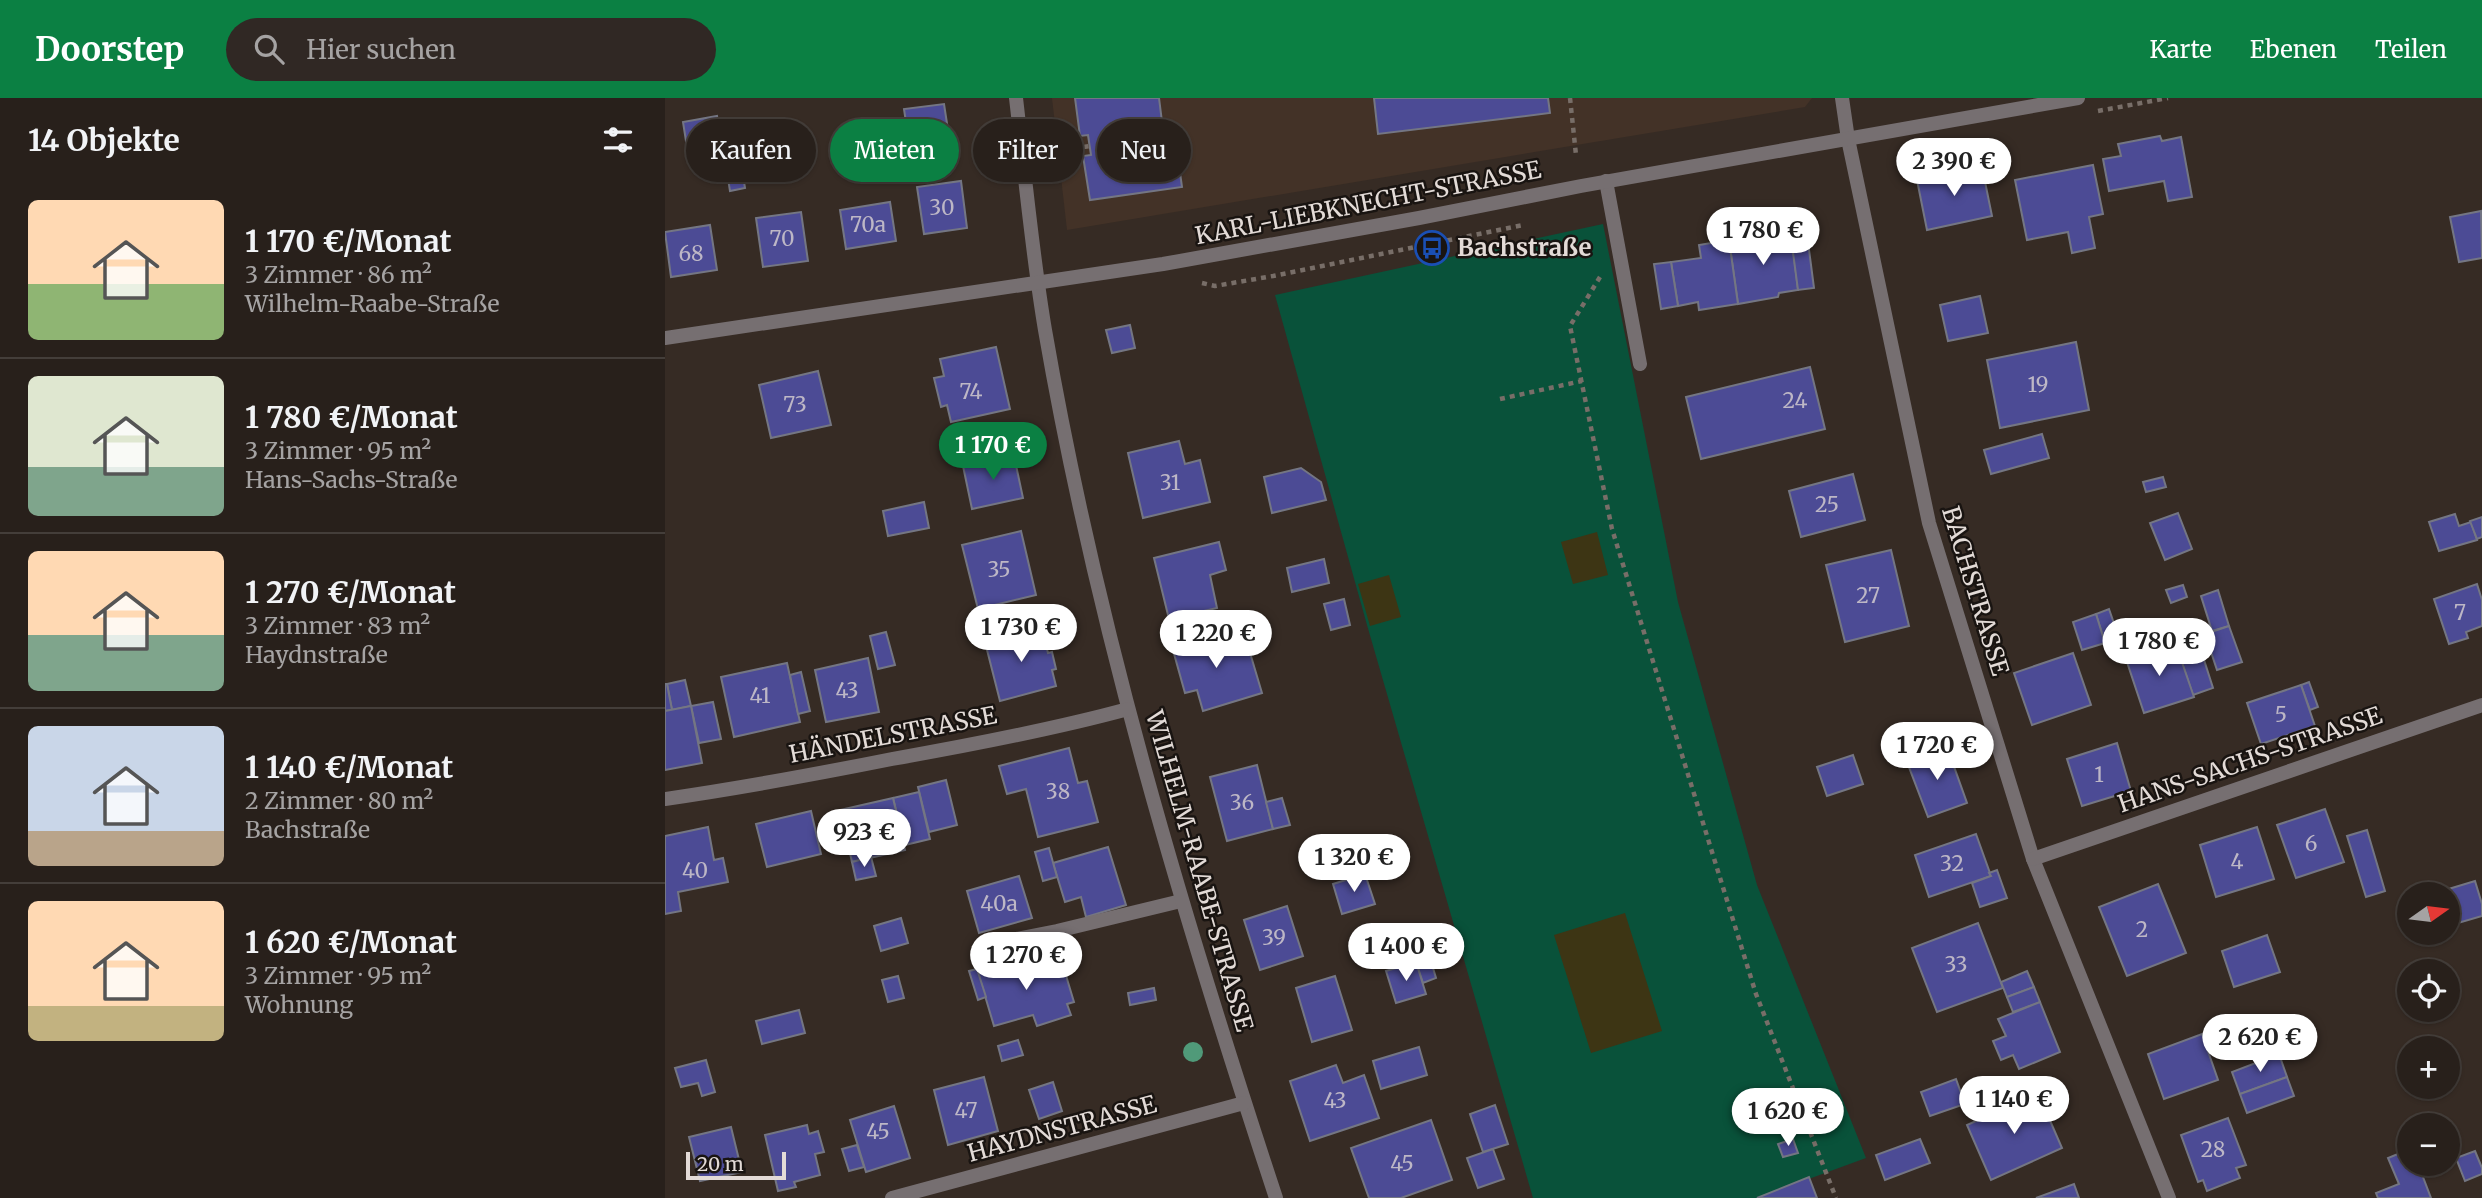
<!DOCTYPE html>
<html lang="de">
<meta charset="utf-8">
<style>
:root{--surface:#28201b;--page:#302824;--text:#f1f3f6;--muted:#a5a3a3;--line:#443e3a;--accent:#0b8043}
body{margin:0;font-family:Merriweather,serif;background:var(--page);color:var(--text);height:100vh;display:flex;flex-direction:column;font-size:26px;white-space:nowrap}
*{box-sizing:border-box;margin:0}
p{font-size:23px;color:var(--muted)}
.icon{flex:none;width:38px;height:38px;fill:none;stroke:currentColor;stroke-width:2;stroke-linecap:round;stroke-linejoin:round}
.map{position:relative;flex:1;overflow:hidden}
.drawer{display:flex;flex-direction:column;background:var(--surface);width:665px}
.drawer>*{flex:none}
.hud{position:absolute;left:21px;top:21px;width:665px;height:63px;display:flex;gap:14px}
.needle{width:46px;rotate:76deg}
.tools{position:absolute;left:1732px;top:784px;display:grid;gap:14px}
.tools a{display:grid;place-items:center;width:63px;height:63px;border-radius:50%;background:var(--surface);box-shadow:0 2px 5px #0004,0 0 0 2px var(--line);font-size:35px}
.scale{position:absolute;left:21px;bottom:18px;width:100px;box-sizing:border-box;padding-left:7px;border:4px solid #e3dbd7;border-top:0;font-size:19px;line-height:24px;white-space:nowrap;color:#e3dbd7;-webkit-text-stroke:5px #191411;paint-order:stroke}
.price{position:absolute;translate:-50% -60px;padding:0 16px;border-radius:24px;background:#fff;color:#222;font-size:23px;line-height:46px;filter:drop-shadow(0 2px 4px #0008)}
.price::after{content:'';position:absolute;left:50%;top:42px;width:21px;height:16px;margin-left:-10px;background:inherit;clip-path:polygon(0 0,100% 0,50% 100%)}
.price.on{background:var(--accent);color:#fff}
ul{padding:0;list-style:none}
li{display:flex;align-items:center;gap:21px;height:175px;padding:0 28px}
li+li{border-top:2px solid var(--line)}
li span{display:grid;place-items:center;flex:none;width:196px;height:140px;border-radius:10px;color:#555}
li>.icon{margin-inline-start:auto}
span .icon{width:84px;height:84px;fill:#fffc;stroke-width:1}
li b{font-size:30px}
h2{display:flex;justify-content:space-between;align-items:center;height:84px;padding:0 28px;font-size:30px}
.tag{padding:0 24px;border-radius:32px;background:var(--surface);box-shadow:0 2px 5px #0004,0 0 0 2px var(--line);font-size:24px;line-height:63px}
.tag.on{background:var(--accent);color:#fff}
header{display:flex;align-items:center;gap:42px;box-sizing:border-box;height:98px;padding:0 35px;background:var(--accent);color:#fff}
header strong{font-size:33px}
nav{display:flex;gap:38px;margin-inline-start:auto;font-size:24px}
.search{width:490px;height:63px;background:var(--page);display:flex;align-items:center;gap:18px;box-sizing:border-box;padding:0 24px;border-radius:38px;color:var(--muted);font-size:26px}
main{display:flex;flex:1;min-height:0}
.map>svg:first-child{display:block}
.built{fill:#433227}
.green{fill:#09523a}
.sand{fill:#3d3514}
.building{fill:#4c4b95;stroke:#747683;stroke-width:2}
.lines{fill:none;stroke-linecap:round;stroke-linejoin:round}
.path{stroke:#786e68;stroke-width:4.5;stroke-dasharray:5 5;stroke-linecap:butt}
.lane{stroke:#766f71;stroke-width:14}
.street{stroke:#766f71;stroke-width:14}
.tree{fill:#509a79}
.labels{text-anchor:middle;stroke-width:5;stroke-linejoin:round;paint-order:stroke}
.number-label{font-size:21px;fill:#bdb7c6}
.street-label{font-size:24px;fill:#e3dbd7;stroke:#191411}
.poi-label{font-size:24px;font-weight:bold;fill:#e3dbd7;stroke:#191411;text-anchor:start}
</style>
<header>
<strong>Doorstep</strong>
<div class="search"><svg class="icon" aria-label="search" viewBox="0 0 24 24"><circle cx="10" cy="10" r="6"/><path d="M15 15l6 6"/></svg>Hier suchen</div>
<nav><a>Karte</a><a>Ebenen</a><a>Teilen</a></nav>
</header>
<main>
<section class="drawer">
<h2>14 Objekte<svg class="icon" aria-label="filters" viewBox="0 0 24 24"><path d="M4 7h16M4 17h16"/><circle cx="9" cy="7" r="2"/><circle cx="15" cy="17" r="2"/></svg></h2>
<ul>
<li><span style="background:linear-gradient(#ffd9b3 60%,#8fb573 0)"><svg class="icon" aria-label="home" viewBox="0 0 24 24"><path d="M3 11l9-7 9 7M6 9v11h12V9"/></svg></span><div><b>1 170 €/Monat</b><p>3 Zimmer · 86 m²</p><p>Wilhelm-Raabe-Straße</p></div></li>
<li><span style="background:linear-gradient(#dfe7d0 65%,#7fa58c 0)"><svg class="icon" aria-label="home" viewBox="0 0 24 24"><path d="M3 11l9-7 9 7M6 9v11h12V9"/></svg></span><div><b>1 780 €/Monat</b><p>3 Zimmer · 95 m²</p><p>Hans-Sachs-Straße</p></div></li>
<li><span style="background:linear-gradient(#ffd9b3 60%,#7fa58c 0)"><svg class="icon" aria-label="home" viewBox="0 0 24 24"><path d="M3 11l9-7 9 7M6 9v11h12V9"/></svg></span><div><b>1 270 €/Monat</b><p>3 Zimmer · 83 m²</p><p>Haydnstraße</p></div></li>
<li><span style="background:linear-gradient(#c9d6e8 75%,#b9a48a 0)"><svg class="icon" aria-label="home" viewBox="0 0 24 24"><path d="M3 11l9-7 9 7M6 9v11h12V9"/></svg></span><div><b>1 140 €/Monat</b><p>2 Zimmer · 80 m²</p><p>Bachstraße</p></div></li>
<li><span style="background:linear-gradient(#ffd9b3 75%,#c2b280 0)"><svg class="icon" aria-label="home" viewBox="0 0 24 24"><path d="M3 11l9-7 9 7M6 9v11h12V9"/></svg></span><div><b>1 620 €/Monat</b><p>3 Zimmer · 95 m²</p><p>Wohnung</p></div></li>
</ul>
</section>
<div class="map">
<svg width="1817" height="1100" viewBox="0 0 1817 1100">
<rect width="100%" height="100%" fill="#362b24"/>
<polygon class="built" points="387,0 1147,0 1140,9 402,132"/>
<polygon class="green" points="938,126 1013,504 1092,787 1201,1060 1092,1100 868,1100 702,527 610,197"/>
<g class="sand">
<polygon points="932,434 943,477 908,486 896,444"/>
<polygon points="724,477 736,519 705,528 693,486"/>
<polygon points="960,815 997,933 926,955 889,837"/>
</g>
<g class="building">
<polygon points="410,0 494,0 498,32 490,33 492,49 511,46 517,89 425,102 418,58 426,57 423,37 415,38"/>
<polygon points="709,0 883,0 885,15 713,36"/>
<polygon points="279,6 285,45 245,51 239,11"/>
<polygon points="52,18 59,56 24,62 18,24"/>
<polygon points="71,34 75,59 60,62 56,37"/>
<polygon points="1495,38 1497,43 1516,39 1527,99 1503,103 1499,83 1444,93 1438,61 1456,58 1453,46"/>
<polygon points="75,59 80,90 65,93 60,62"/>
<polygon points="1428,67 1438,116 1424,119 1430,150 1407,155 1403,134 1362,142 1350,82"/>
<polygon points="1317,69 1327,118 1262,132 1252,82"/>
<polygon points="296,83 302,130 259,136 252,89"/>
<polygon points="225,104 231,143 181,151 175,112"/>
<polygon points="1816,113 1817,160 1794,164 1785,119"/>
<polygon points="136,114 143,163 98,169 91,120"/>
<polygon points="45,127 52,172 6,179 0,134"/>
<polygon points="1126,134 1133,192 1114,195 1113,199 1073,206 1064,142"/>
<polygon points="1064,142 1073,206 1034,212 1033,204 1013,208 1006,164 1036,160 1034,147"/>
<polygon points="1143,144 1149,190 1133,192 1127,147"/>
<polygon points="1006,164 1013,208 996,211 989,166"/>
<polygon points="1315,198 1323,235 1283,243 1275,207"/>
<polygon points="465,227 470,250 447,255 441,232"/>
<polygon points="1411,244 1424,312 1335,330 1322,262"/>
<polygon points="331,249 345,311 286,324 282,307 276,309 269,280 279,278 275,261"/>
<polygon points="1145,269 1160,331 1036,361 1021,299"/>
<polygon points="153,273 166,327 106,340 94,287"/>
<polygon points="1377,336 1384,360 1326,376 1319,352"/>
<polygon points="514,343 520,366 535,362 545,404 478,420 463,355"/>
<polygon points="349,358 358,400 307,411 298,368"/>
<polygon points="636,370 656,384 661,402 607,415 599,379"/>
<polygon points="1188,376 1200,422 1136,439 1124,393"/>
<polygon points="1498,379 1501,389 1481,394 1478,384"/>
<polygon points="259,404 264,430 223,438 218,413"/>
<polygon points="1513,415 1527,451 1500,462 1485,425"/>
<polygon points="1790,416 1794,428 1806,424 1812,442 1774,453 1764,424"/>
<polygon points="1817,419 1817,439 1812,441 1805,423"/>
<polygon points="356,433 371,497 313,511 297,447"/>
<polygon points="554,444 561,472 545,477 552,510 504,521 489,460"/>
<polygon points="1226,452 1244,528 1180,544 1161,467"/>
<polygon points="659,461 664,485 627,494 622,470"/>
<polygon points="1812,486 1817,502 1817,528 1801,534 1803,540 1784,546 1769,501"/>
<polygon points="1518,487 1522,499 1506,505 1501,492"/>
<polygon points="1553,492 1564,528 1547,533 1536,498"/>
<polygon points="679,501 685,527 666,532 659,506"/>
<polygon points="1444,511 1454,540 1440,545 1431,516"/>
<polygon points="1431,516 1440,545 1417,552 1408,524"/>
<polygon points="1564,528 1577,564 1552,572 1540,536"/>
<polygon points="376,529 383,555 387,554 391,571 387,572 391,588 335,603 320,544"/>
<polygon points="547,533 551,546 580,538 597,595 538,613 532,592 520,595 506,545"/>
<polygon points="221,534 230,567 213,571 205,538"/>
<polygon points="1532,540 1548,590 1528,597 1511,547"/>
<polygon points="1489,547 1491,554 1511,547 1529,599 1479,615 1462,564 1469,561 1467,554"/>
<polygon points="1408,555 1426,607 1367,627 1349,575"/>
<polygon points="203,560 214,614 161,624 150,572"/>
<polygon points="122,565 135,624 69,639 56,579"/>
<polygon points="136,574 145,613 133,616 125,577"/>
<polygon points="20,582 26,608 7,612 2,586"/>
<polygon points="1644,584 1653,609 1645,612 1636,587"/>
<polygon points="0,586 2,586 7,612 0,613"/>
<polygon points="1636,587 1650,628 1596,646 1582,605"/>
<polygon points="48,604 56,641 34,645 26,608"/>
<polygon points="26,608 37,665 0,672 0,613"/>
<polygon points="1452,645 1466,693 1417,708 1402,661"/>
<polygon points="1282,649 1302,705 1263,719 1242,664"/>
<polygon points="404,650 413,685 422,683 433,724 373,739 361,691 342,696 334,668"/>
<polygon points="1188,657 1198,686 1162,698 1152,669"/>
<polygon points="592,667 608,731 562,743 545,679"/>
<polygon points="281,682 292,727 264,734 253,689"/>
<polygon points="254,694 265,741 240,747 228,700"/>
<polygon points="228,700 240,752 187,764 175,712"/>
<polygon points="617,700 625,727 608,731 601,704"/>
<polygon points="1660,711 1679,764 1631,780 1612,727"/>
<polygon points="146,713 156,756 102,769 91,726"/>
<polygon points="43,729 49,762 58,760 63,784 13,794 16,813 0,816 0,738"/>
<polygon points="1592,729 1609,781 1551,799 1535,747"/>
<polygon points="1702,732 1720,793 1701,799 1682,738"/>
<polygon points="1311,736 1326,778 1264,799 1250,757"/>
<polygon points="443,749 461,807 421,819 416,799 400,804 388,765"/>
<polygon points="384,750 392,779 378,783 370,754"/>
<polygon points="206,759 211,778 191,782 187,764"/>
<polygon points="1332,772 1342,800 1315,809 1307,785 1326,778 1324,775"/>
<polygon points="700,776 710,806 677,816 668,786"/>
<polygon points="354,778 367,820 314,835 302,793"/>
<polygon points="1810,783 1817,806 1817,818 1783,828 1783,796 1767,796"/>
<polygon points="1493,786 1521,855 1462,878 1434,809"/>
<polygon points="622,808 638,858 595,872 579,822"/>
<polygon points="236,820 243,845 216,853 209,828"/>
<polygon points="1313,825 1338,890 1272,914 1247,850"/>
<polygon points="1602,837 1615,874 1569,889 1557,853"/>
<polygon points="367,855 371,869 355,874 351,860"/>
<polygon points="351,860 355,874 396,861 409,904 402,906 406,917 372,928 368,917 329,928 312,871"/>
<polygon points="765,860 771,880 758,885 751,864"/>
<polygon points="751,864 761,896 731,905 721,873"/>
<polygon points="312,871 321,899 313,902 304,873"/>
<polygon points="1362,873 1369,889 1342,899 1336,884"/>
<polygon points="233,878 239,900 223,904 217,882"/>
<polygon points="670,878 687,932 647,944 631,890"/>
<polygon points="1369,889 1375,904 1348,914 1342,899"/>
<polygon points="489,890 491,902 465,907 463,895"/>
<polygon points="1375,904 1395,954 1354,971 1348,957 1336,962 1328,943 1341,938 1333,921"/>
<polygon points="134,912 140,935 97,946 91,923"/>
<polygon points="1537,936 1553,982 1499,1001 1483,956"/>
<polygon points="353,942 358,957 337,963 333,948"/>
<polygon points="754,949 762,977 716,991 708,963"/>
<polygon points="1614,956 1622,979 1575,996 1567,974"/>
<polygon points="41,962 50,994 37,998 33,985 16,989 10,970"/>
<polygon points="671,967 678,985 699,977 714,1020 645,1043 625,983"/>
<polygon points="319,979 333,1033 283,1047 269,992"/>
<polygon points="1622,979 1629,998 1582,1015 1575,996"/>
<polygon points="1291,981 1300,1006 1265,1018 1256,994"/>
<polygon points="388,984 397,1013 374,1021 364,992"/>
<polygon points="1373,995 1397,1050 1326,1082 1302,1027"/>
<polygon points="830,1007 843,1046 818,1054 805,1016"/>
<polygon points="229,1008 245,1060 201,1074 185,1022"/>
<polygon points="1563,1020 1581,1067 1571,1070 1575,1080 1542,1093 1538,1082 1533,1084 1516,1037"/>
<polygon points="766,1022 787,1082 736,1100 704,1100 686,1050"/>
<polygon points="142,1027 144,1036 153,1033 159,1054 150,1056 155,1077 129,1084 131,1089 113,1093 100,1037"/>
<polygon points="66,1029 77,1074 35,1083 24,1039"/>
<polygon points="1128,1041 1133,1055 1118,1059 1113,1046"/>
<polygon points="1255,1041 1265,1065 1220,1082 1211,1057"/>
<polygon points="192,1047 199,1069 184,1073 177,1051"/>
<polygon points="828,1051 839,1081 813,1090 802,1060"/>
<polygon points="1745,1051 1745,1066 1753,1066 1766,1100 1713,1100 1711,1095 1734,1086 1723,1060"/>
<polygon points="1810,1053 1817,1070 1817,1076 1800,1083 1791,1060"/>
<polygon points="1144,1079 1152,1100 1092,1100"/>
<polygon points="1409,1086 1414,1100 1371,1100"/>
</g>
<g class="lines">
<g class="path">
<polyline points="905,0 911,57"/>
<polyline points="1433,13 1503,0"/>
<polyline points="379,55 425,48"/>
<polyline points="935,179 905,228 947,431 1091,896 1171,1100"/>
<polyline points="537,185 550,188 608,178 858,127"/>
<polyline points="835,301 917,283"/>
</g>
<g class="lane">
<polyline points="941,83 975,266"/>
<polyline points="336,844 392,833 516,803"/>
</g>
<g class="street">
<path d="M351 0C360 77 367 155 380 232 431 527 517 815 611 1100"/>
<polyline points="1177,0 1183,41 1264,425 1368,761 1504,1100"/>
<polyline points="0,240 498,166 754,120 916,88 1413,0"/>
<path d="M0 701C76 690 152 676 227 661 306 647 386 632 463 611"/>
<polyline points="1368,761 1817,607"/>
<polyline points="227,1100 579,1005"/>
</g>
</g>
<circle class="tree" cx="528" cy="954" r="10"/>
<defs>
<g id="bus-ring" transform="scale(1.75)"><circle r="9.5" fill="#191411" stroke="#1a4fb4" stroke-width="1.5"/><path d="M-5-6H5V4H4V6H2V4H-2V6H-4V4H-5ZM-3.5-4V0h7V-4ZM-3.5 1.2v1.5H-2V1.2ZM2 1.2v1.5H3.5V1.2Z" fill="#1a4fb4"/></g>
</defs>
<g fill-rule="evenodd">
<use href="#bus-ring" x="767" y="150"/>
</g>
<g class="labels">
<g class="number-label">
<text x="277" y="117">30</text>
<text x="203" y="134">70a</text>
<text x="117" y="148">70</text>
<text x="26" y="163">68</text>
<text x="1373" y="294">19</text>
<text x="306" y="301">74</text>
<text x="1130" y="310">24</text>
<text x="130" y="314">73</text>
<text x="505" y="392">31</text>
<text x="1162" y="414">25</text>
<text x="334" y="479">35</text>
<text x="1203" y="505">27</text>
<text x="1795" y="522">7</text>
<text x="182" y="600">43</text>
<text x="95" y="605">41</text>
<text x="1616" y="624">5</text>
<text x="1434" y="684">1</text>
<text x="393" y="701">38</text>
<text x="577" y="712">36</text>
<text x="1646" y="753">6</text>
<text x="1572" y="771">4</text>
<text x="1287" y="773">32</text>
<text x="30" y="780">40</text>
<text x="334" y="813">40a</text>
<text x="1477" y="839">2</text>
<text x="609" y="847">39</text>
<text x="1291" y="874">33</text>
<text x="670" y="1010">43</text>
<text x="301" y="1020">47</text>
<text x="213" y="1041">45</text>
<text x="1548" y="1059">28</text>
<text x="737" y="1073">45</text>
</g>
<g class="street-label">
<text transform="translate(703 105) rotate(-11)" y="8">KARL-LIEBKNECHT-STRASSE</text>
<text transform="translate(1310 493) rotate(73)" y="8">BACHSTRASSE</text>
<text transform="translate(228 637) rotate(-11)" y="8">HÄNDELSTRASSE</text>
<text transform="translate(1585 662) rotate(-19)" y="8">HANS-SACHS-STRASSE</text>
<text transform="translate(534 773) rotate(74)" y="8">WILHELM-RAABE-STRASSE</text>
<text transform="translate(397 1031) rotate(-15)" y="8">HAYDNSTRASSE</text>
</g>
<g class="poi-label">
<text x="792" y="158">Bachstraße</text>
</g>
</g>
</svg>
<div class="tools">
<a><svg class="needle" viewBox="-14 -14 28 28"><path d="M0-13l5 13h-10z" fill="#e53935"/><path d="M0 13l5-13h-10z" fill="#a5a3a3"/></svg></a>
<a><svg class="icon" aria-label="locate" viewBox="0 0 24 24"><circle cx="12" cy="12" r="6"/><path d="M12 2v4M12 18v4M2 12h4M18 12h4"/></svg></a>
<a>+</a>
<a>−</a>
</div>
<div class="scale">20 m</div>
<b class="price" style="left:1289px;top:100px">2 390 €</b>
<b class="price" style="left:1098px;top:169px">1 780 €</b>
<b class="price on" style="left:328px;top:384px">1 170 €</b>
<b class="price" style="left:356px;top:566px">1 730 €</b>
<b class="price" style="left:551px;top:572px">1 220 €</b>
<b class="price" style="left:1494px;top:580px">1 780 €</b>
<b class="price" style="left:1272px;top:684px">1 720 €</b>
<b class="price" style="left:199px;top:771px">923 €</b>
<b class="price" style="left:689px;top:796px">1 320 €</b>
<b class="price" style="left:741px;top:885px">1 400 €</b>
<b class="price" style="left:361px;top:894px">1 270 €</b>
<b class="price" style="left:1595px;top:976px">2 620 €</b>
<b class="price" style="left:1349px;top:1038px">1 140 €</b>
<b class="price" style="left:1123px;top:1050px">1 620 €</b>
<div class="hud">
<a class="tag">Kaufen</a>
<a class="tag on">Mieten</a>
<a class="tag">Filter</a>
<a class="tag">Neu</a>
</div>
</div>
</main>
